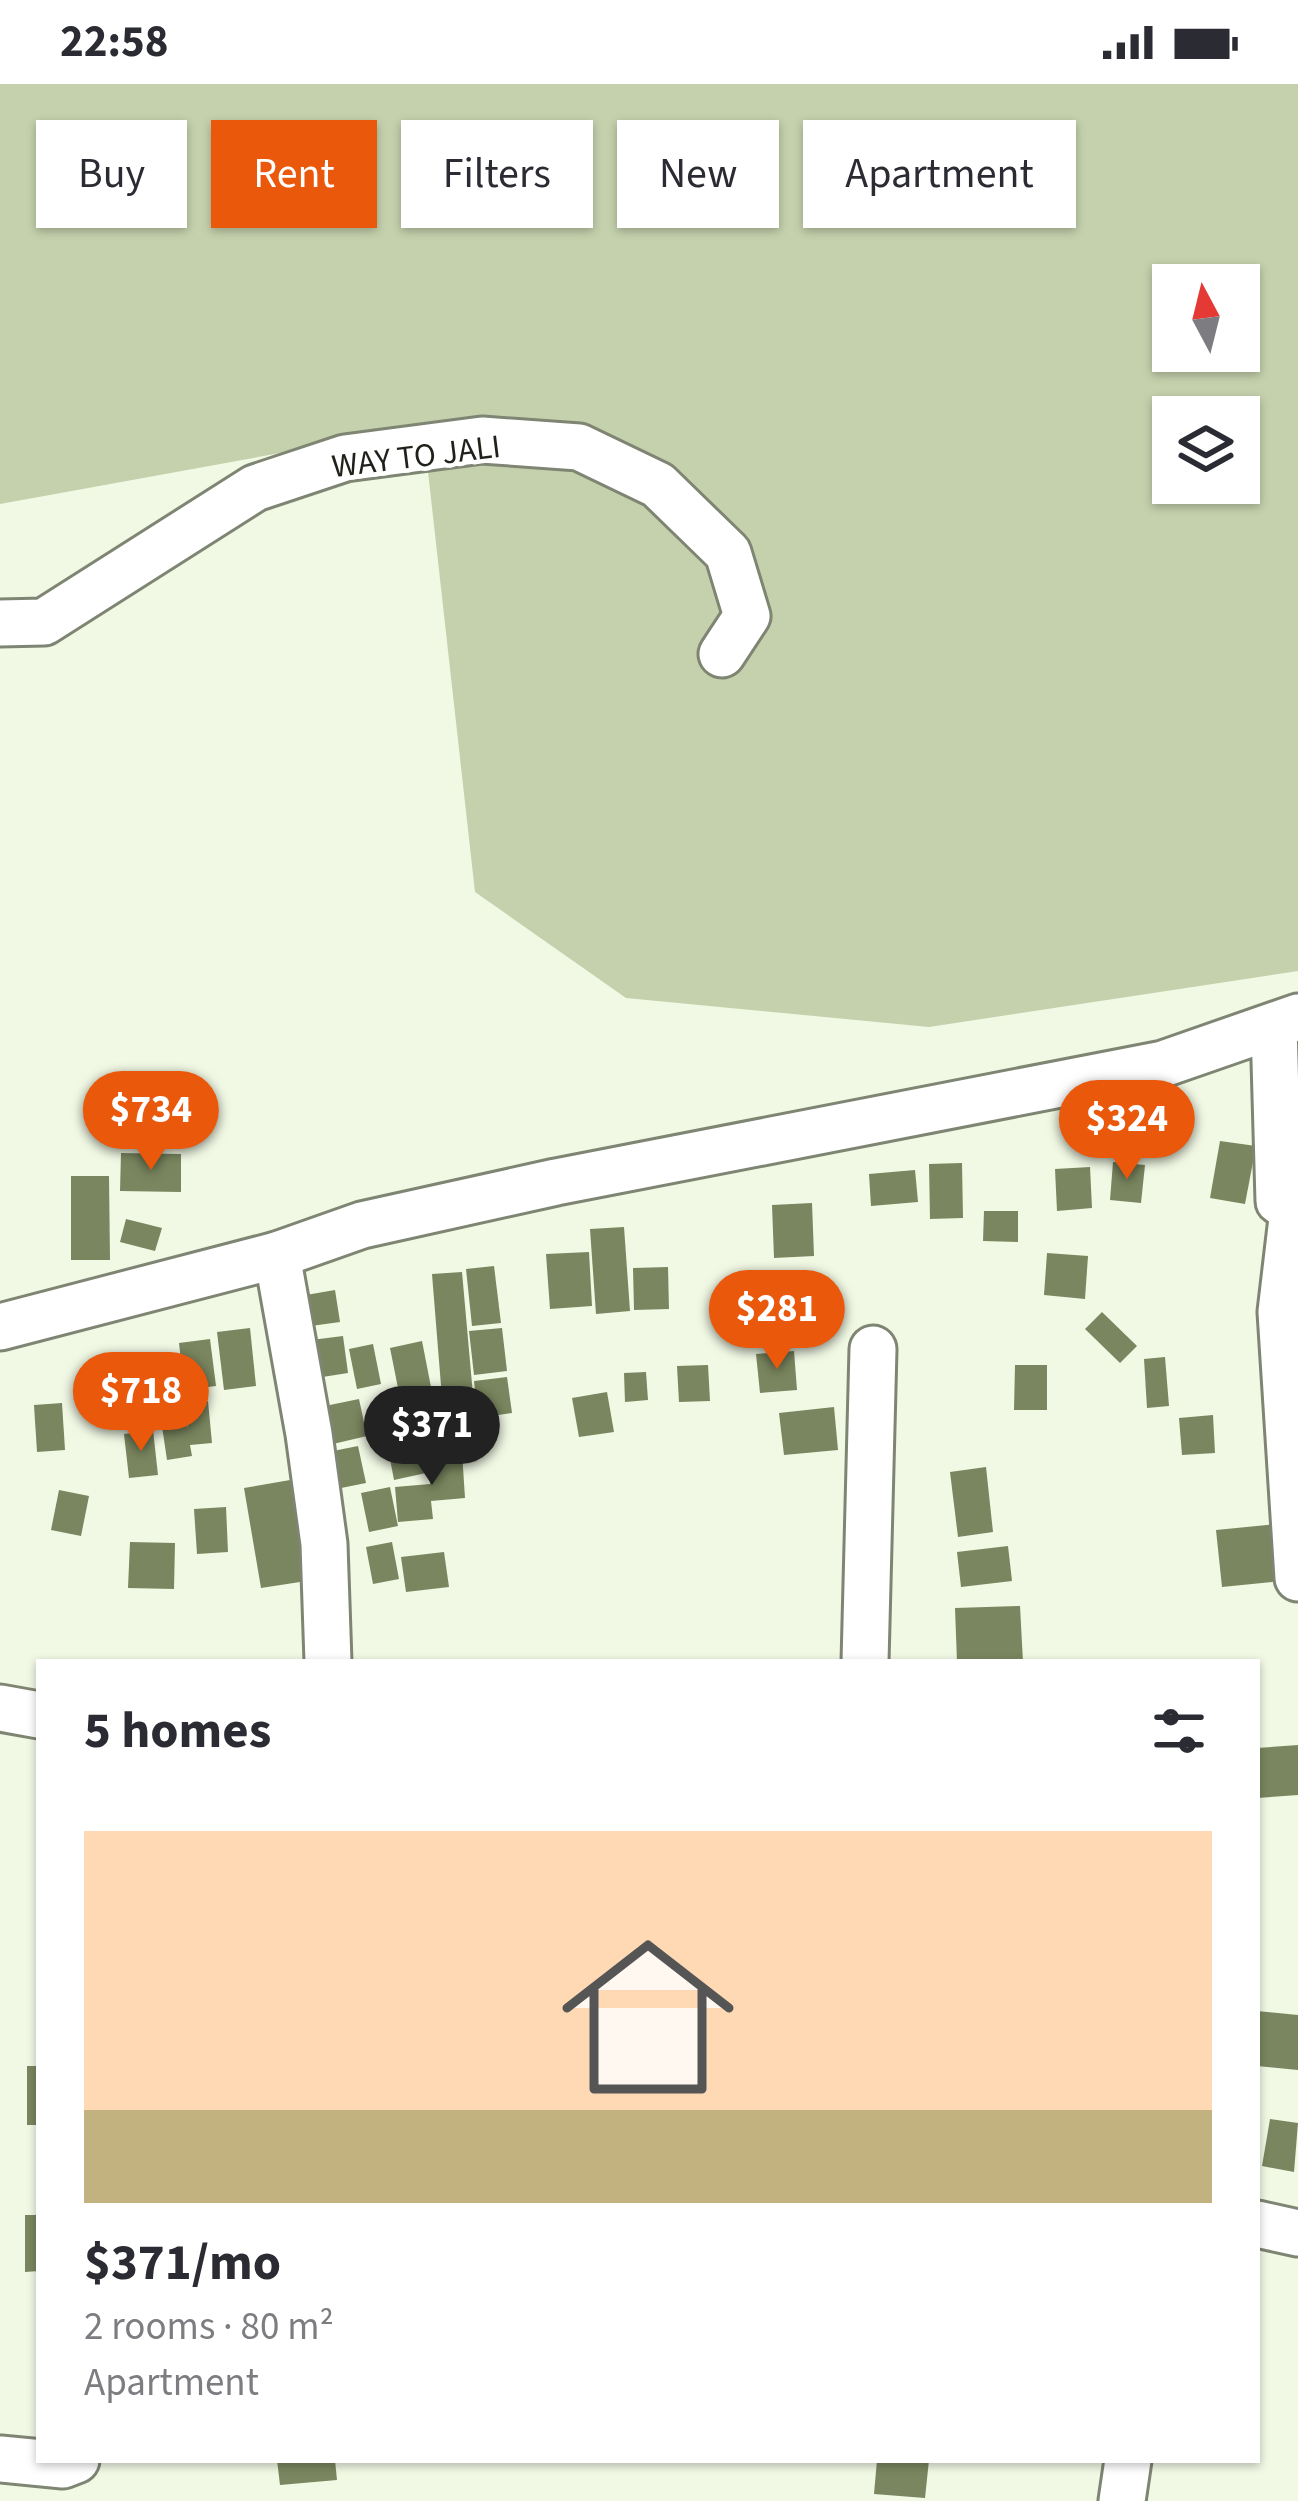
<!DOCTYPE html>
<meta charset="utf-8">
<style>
:root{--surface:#fff;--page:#f2f2f3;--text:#2b2b33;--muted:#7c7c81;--accent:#ea580c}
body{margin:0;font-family:"Source Sans 3",sans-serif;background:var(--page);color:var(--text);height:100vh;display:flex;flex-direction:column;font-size:45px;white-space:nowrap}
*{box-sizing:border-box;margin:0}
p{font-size:39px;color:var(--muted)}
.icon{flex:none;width:66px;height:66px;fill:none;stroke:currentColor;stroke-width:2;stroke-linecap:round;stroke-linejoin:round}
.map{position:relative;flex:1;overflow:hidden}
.drawer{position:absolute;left:36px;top:1575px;width:1224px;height:804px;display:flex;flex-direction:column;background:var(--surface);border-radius:0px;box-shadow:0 3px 9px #0004}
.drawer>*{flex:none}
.hud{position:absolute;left:36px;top:36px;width:1227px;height:108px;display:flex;gap:24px}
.needle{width:78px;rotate:353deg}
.fabs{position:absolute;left:1152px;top:180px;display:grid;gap:24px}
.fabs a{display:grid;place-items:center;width:108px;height:108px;border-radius:0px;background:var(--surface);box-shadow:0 3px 9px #0004;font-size:60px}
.price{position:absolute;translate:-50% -102px;padding:0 27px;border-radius:42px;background:var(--accent);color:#fff;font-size:39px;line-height:78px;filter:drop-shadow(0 3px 6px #0008)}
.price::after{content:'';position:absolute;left:50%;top:72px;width:36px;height:27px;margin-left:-18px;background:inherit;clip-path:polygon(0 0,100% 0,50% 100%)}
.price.on{background:#222;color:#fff}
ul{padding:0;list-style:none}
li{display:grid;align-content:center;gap:24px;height:636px;padding:0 48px}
li span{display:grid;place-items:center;height:372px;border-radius:0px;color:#555}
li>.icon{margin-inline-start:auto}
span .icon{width:216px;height:216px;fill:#fffc;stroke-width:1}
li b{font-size:51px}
h2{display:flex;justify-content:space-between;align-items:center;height:144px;padding:0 48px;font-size:51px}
.chip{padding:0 42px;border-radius:0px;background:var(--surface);box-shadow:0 3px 9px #0004;font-size:42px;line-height:108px}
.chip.on{background:var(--accent);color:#fff}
.status{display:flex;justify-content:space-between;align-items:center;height:84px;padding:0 60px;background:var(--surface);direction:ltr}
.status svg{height:33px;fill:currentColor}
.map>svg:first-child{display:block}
.green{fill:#c5d1ad;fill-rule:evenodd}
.building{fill:#7a865f}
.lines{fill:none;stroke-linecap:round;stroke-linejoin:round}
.street-casing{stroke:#7f8573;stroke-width:51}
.street{stroke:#fff;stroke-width:45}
.labels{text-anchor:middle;stroke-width:9;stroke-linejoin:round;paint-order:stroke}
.street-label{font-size:33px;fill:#1f221a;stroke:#fff}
</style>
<div class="status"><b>22:58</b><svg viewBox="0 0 49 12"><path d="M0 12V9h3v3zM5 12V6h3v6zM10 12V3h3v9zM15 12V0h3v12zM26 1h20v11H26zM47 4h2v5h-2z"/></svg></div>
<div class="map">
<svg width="1298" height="2417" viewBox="0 0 1298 2417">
<rect width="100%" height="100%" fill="#f1f8e4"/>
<path class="green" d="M0 0H1298V887L929 943 626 914 475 808 423 343 0 420ZM1173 201H1239V267H1173ZM1173 333H1239V399H1173Z"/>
<g class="building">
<polygon points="1220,1057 1256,1062 1245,1120 1210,1114"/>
<polygon points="121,1069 181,1070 181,1108 120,1107"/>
<polygon points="1113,1078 1145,1081 1141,1119 1110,1116"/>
<polygon points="962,1079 963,1134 930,1135 929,1080"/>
<polygon points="1090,1083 1092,1124 1057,1127 1055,1085"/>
<polygon points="915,1086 918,1118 871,1122 869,1090"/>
<polygon points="71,1092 109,1092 110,1176 71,1176"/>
<polygon points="812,1119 814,1172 774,1174 772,1121"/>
<polygon points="984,1127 1018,1127 1018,1158 983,1157"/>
<polygon points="126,1135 162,1144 155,1167 120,1158"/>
<polygon points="624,1143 630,1227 596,1230 590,1145"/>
<polygon points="589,1168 592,1222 550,1225 546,1170"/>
<polygon points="1047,1169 1088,1172 1085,1215 1044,1211"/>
<polygon points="494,1182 501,1239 472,1242 466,1185"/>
<polygon points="668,1183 669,1225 634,1226 633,1184"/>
<polygon points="462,1188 473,1311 442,1314 432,1190"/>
<polygon points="335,1206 340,1238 311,1242 306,1211"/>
<polygon points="1102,1228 1137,1262 1120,1279 1085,1245"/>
<polygon points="250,1244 256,1302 224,1306 217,1248"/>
<polygon points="502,1244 507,1287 474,1291 469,1247"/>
<polygon points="343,1252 348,1289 316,1294 311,1256"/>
<polygon points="210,1255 216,1302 184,1306 179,1259"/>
<polygon points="422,1257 431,1303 399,1309 390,1264"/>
<polygon points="373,1260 381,1300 357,1305 349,1265"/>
<polygon points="794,1267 797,1306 760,1309 756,1270"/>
<polygon points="1165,1273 1169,1322 1147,1324 1144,1275"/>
<polygon points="708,1281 710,1317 679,1318 677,1282"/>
<polygon points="1015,1281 1047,1281 1047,1326 1014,1326"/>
<polygon points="179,1285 188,1345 187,1320 208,1317 212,1359 190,1361 192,1372 167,1376 154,1288"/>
<polygon points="646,1288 648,1316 625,1318 624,1289"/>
<polygon points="138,1290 147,1332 121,1337 111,1296"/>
<polygon points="507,1293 512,1329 478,1334 474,1297"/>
<polygon points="607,1308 614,1348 579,1353 572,1314"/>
<polygon points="359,1315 367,1352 333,1360 325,1322"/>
<polygon points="62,1319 65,1366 37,1368 34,1321"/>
<polygon points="834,1323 838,1366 784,1371 779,1329"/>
<polygon points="1213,1331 1215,1369 1182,1371 1179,1334"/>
<polygon points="153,1346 158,1391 129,1394 124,1350"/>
<polygon points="418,1347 426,1389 394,1396 386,1354"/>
<polygon points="358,1362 366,1399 331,1406 323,1369"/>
<polygon points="462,1368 465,1414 431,1417 433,1435 398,1438 395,1403 430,1400 428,1371"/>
<polygon points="986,1383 993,1448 958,1453 950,1388"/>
<polygon points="296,1395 313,1496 261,1504 244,1404"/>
<polygon points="390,1403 398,1442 369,1448 361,1409"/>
<polygon points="59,1406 89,1412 81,1452 51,1446"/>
<polygon points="226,1423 228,1468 197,1470 194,1425"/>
<polygon points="1276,1440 1282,1497 1222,1503 1216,1446"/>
<polygon points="130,1458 175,1459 174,1505 128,1504"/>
<polygon points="392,1458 399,1495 373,1500 366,1463"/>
<polygon points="1008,1462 1012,1497 961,1503 957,1468"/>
<polygon points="444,1468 449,1503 406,1508 401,1473"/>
<polygon points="1020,1522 1023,1578 957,1578 955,1524"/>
<polygon points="1298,1661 1298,1711 1257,1714 1257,1664"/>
<polygon points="1257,1927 1298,1931 1298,1986 1257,1982"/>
<rect x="27" y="1982" width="12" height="59"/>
<polygon points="1270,2035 1298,2039 1294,2088 1262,2082"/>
<polygon points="25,2131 39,2131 39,2187 25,2188"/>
<polygon points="277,2376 335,2376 337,2396 280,2401"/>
<polygon points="877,2376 929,2376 925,2414 874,2410"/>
</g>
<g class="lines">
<g class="street-casing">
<g id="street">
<polyline points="0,539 44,538 255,404 345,374 482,356 579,363 658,401 728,469 747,532 722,570"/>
<polyline points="1274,942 1279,1117 1298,1130"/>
<polyline points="1293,1126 1281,1228 1298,1494"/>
<polyline points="277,1171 309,1350 324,1460 328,1578"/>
<polyline points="0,1243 277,1171 362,1141 556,1098 1163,980 1298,933"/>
<polyline points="865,1578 873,1265"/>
<polyline points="0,1624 39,1631"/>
<polyline points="1257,2140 1298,2149"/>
<polyline points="0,2375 63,2381 76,2376"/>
<polyline points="1122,2417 1128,2376"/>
</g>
</g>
<use href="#street" class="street"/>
</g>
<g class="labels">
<g class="street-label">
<text transform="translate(416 371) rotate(-7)" y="12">WAY TO JALI</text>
</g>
</g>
</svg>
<div class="fabs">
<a><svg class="needle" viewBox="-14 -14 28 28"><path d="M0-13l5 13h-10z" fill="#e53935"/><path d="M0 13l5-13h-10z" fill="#7c7c81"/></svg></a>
<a><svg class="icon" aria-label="layers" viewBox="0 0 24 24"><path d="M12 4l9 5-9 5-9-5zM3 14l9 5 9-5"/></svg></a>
</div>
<b class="price" style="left:151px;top:1089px">$734</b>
<b class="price" style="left:1127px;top:1098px">$324</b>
<b class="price" style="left:777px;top:1288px">$281</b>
<b class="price" style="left:141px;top:1370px">$718</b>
<b class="price on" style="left:432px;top:1404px">$371</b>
<div class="hud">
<a class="chip">Buy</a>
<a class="chip on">Rent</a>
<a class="chip">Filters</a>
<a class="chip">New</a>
<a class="chip">Apartment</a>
</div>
<section class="drawer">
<h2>5 homes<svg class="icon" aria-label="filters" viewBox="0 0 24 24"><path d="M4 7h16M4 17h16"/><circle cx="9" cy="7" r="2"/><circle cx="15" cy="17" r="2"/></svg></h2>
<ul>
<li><span style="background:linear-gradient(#ffd9b3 75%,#c2b280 0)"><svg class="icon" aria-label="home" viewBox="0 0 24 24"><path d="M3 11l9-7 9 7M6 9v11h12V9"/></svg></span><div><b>$371/mo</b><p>2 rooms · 80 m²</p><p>Apartment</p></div></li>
</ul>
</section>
</div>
